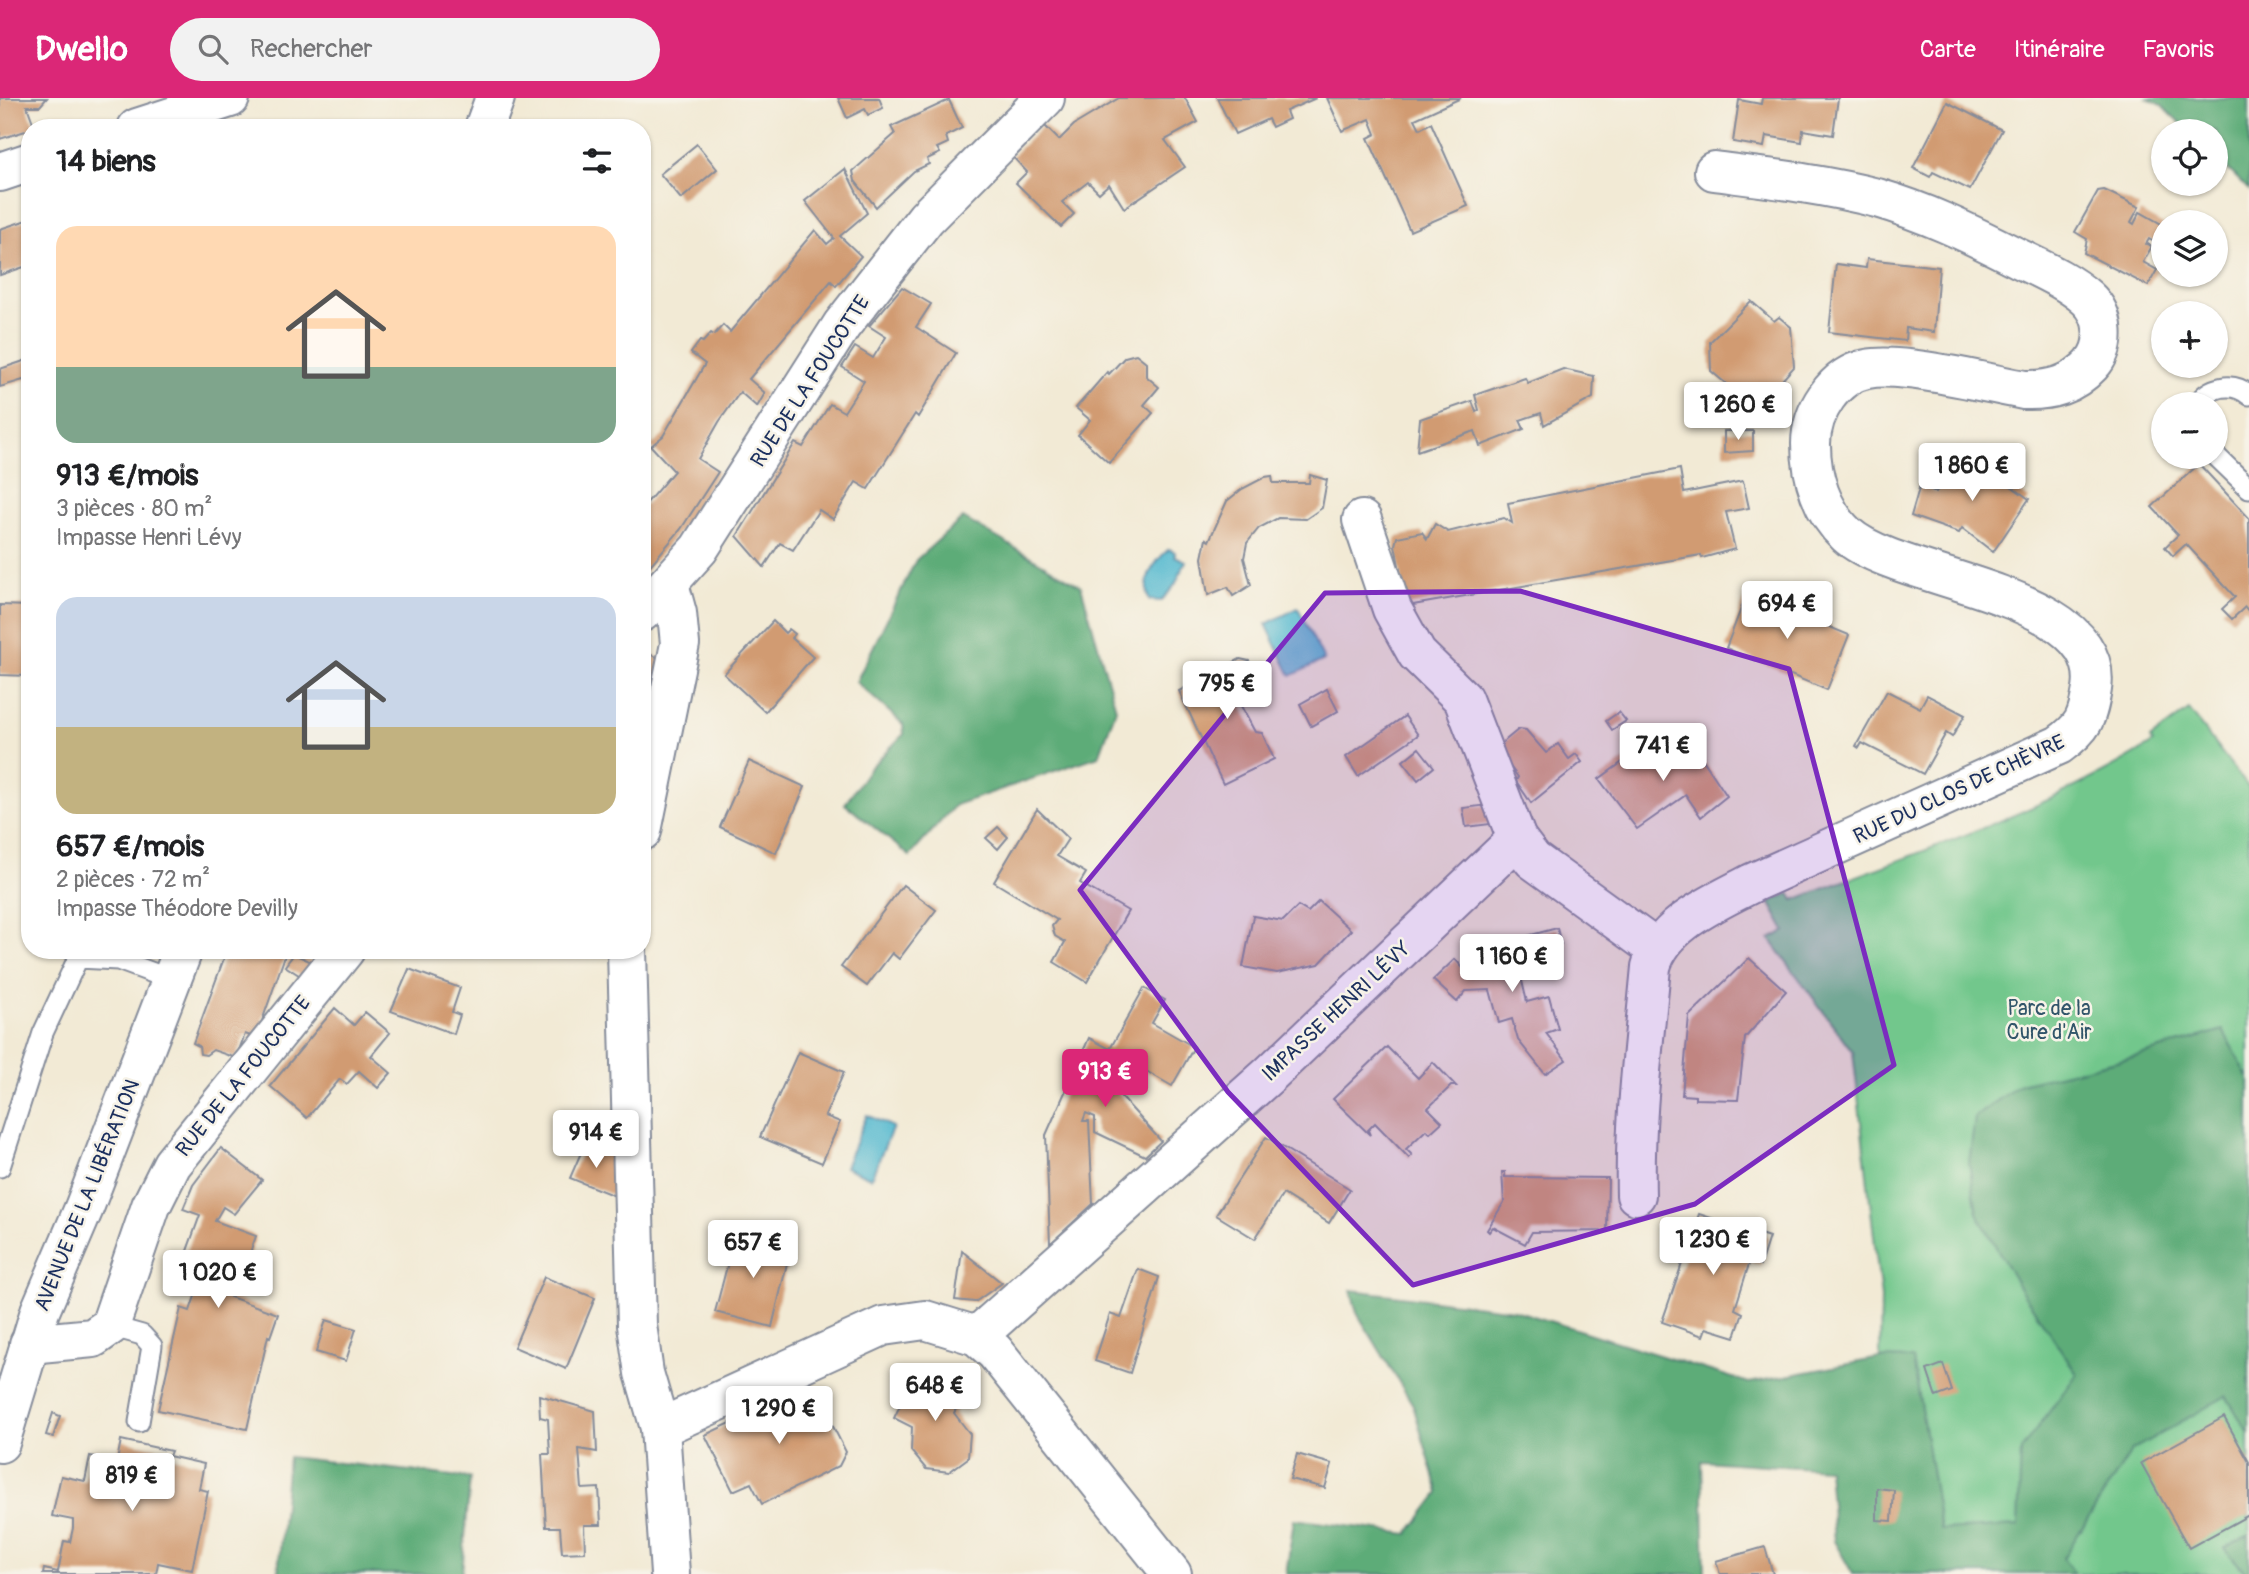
<!DOCTYPE html>
<html lang="fr">
<meta charset="utf-8">
<style>
:root{--surface:#fff;--page:#f2f2f2;--text:#202124;--muted:#757577;--accent:#db2777}
body{margin:0;font-family:Pangolin,sans-serif;background:var(--page);color:var(--text);height:100vh;display:flex;flex-direction:column;font-size:26px;white-space:nowrap}
*{box-sizing:border-box;margin:0}
p{font-size:23px;color:var(--muted)}
.icon{flex:none;width:38px;height:38px;fill:none;stroke:currentColor;stroke-width:2;stroke-linecap:round;stroke-linejoin:round}
.map{position:relative;flex:1;overflow:hidden}
.sheet{position:absolute;left:21px;top:21px;width:630px;height:840px;display:flex;flex-direction:column;background:var(--surface);border-radius:28px;box-shadow:0 2px 5px #0004}
.sheet>*{flex:none}
.controls{position:absolute;left:2151px;top:21px;display:grid;gap:14px}
.controls a{display:grid;place-items:center;width:77px;height:77px;border-radius:50%;background:var(--surface);box-shadow:0 2px 5px #0004;font-size:35px}
.price{position:absolute;translate:-50% -60px;padding:0 16px;border-radius:7px;background:#fff;color:#222;font-size:23px;line-height:46px;filter:drop-shadow(0 2px 4px #0008)}
.price::after{content:'';position:absolute;left:50%;top:42px;width:21px;height:16px;margin-left:-10px;background:inherit;clip-path:polygon(0 0,100% 0,50% 100%)}
.price.selected{background:var(--accent);color:#fff}
ul{padding:0;list-style:none}
li{display:grid;align-content:center;gap:14px;height:371px;padding:0 35px}
li span{display:grid;place-items:center;height:217px;border-radius:21px;color:#555}
li>.icon{margin-inline-start:auto}
span .icon{width:126px;height:126px;fill:#fffc;stroke-width:1}
li b{font-size:30px}
h2{display:flex;justify-content:space-between;align-items:center;height:84px;padding:0 35px;font-size:30px}
header{display:flex;align-items:center;gap:42px;box-sizing:border-box;height:98px;padding:0 35px;background:var(--accent);color:#fff}
header strong{font-size:33px}
nav{display:flex;gap:38px;margin-inline-start:auto;font-size:24px}
.search{width:490px;height:63px;background:var(--page);display:flex;align-items:center;gap:18px;box-sizing:border-box;padding:0 24px;border-radius:38px;color:var(--muted);font-size:26px}
.map>svg:first-child{display:block}
.green{fill:#72c78c;stroke:#467b75;stroke-width:2}
.forest{fill:#5dac78;stroke:#3c6e6b;stroke-width:2}
.water{fill:#51b8cf;stroke:#367496;stroke-width:2}
.building{fill:#d19b72}
.lines{fill:none;stroke-linecap:round;stroke-linejoin:round}
.lane-casing{stroke:#868c9a;stroke-width:23}
.street-casing{stroke:#868c9a;stroke-width:42}
.secondary-casing{stroke:#868c9a;stroke-width:42}
.lane{stroke:#fff;stroke-width:19}
.street{stroke:#fff;stroke-width:38}
.secondary{stroke:#fff;stroke-width:38}
.marked{fill:#7b2cbf;fill-opacity:0.2;stroke:#7b2cbf;stroke-width:5;stroke-linejoin:round}
.labels{text-anchor:middle;stroke-width:5;stroke-linejoin:round;paint-order:stroke}
.street-label{font-size:21px;fill:#1b2f5e;stroke:#f7f3e8}
.park-label{font-size:21px;fill:#31556a;stroke:#f7f3e8}
</style>
<header>
<strong>Dwello</strong>
<div class="search"><svg class="icon" aria-label="search" viewBox="0 0 24 24"><circle cx="10" cy="10" r="6"/><path d="M15 15l6 6"/></svg>Rechercher</div>
<nav><a>Carte</a><a>Itinéraire</a><a>Favoris</a></nav>
</header>
<div class="map">
<svg width="2249" height="1476" viewBox="0 0 2249 1476">
<rect width="100%" height="100%" fill="#f7f3e8"/>
<filter id="ink" filterUnits="userSpaceOnUse"><feTurbulence type="fractalNoise" baseFrequency=".0143" numOctaves="2"/><feDisplacementMap in="SourceGraphic" scale="14" xChannelSelector="R" yChannelSelector="G"/><feConvolveMatrix kernelMatrix="1 2 1 2 8 2 1 2 1" color-interpolation-filters="sRGB"/></filter>
<filter id="wash" filterUnits="userSpaceOnUse"><feTurbulence type="fractalNoise" baseFrequency=".00686" numOctaves="4" result="noise"/><feDisplacementMap in="SourceGraphic" scale="28" xChannelSelector="R" yChannelSelector="G"/><feGaussianBlur stdDeviation="1.57" result="paint"/><feColorMatrix in="noise" values="0 0 0 0 0 0 0 0 0 0 0 0 0 0 0 0 0 1.4 0 .05"/><feComposite in="paint" operator="in"/></filter>
<g filter="url(#wash)">
<rect width="100%" height="100%" fill="#f2ead5"/>
<path class="green" d="M2189 612 2249 690V1476H1905L1878 1374 1881 1200 1853 954 1770 841 1785 833 1769 804 1790 795 1794 802C1911 756 2049 713 2153 645L2150 641Z"/>
<g class="forest">
<polygon points="2148,0 2249,0 2249,92 2216,59 2216,33 2189,33 2162,8"/>
<polygon points="963,420 1081,488 1116,611 1099,658 955,707 910,758 845,706 869,671 904,636 903,626 856,584 916,462"/>
<polygon points="2223,932 2249,981 2249,1336 2226,1298 2132,1352 2063,1460 2074,1476 1853,1476 1834,1443 1828,1371 1702,1363 1705,1476 1286,1476 1294,1421 1408,1436 1439,1395 1413,1307 1357,1215 1351,1192 1514,1212 1749,1285 1880,1260 1913,1261 1941,1432 2018,1428 2021,1352 2077,1276 2017,1186 1977,1115 1969,1065 1975,1019 2020,986 2137,958"/>
<polygon points="288,1359 470,1380 462,1476 278,1476"/>
<polygon points="2249,1437 2249,1476 2247,1476 2224,1450"/>
</g>
<g class="water">
<path d="M1169 451 1175 454V458L1186 463 1175 487 1161 503 1149 502C1142 483 1153 465 1169 451Z"/>
<polygon points="1298,510 1324,562 1291,578 1266,526"/>
<polygon points="867,1017 893,1029 871,1080 845,1069"/>
</g>
<g id="blocks">
<g class="building">
<polygon points="0,0 47,0 40,8 27,8 35,30 0,41"/>
<polygon points="838,0 879,0 883,10 868,17 865,11 847,20"/>
<polygon points="1119,0 1185,0 1198,24 1165,42 1185,69 1124,110 1109,86 1099,95 1088,84 1062,104 1074,116 1061,129 1016,85 1027,74 1012,58 1044,27 1059,42 1074,27"/>
<polygon points="1217,0 1316,0 1286,13 1289,21 1272,29 1268,21 1235,36"/>
<polygon points="1327,0 1461,0 1415,21 1420,31 1431,25 1468,108 1410,133 1368,40 1376,36 1370,21 1342,33"/>
<polygon points="1762,0 1838,0 1833,37 1803,32 1802,44 1766,38 1764,49 1733,44 1739,2 1761,6"/>
<polygon points="949,2 962,30 946,38 948,45 937,50 940,55 927,61 929,66 914,73 876,109 855,83 853,73 895,36 891,29"/>
<polygon points="1947,4 2002,32 1970,92 1933,74 1930,79 1913,70"/>
<polygon points="697,46 717,71 681,101 660,76"/>
<polygon points="845,71 867,115 840,138 861,158 836,188 831,183 749,281 765,295 757,309 740,294 719,324 698,361 718,374 681,431 642,477 642,403 645,407 674,373 651,348 663,338 705,266 691,255 700,243 703,244 711,235 714,237 723,227 730,234 815,132 827,146 834,140 805,103"/>
<polygon points="2104,92 2139,109 2131,124 2134,126 2140,114 2163,127 2154,144 2149,141 2146,146 2152,148 2143,164 2157,172 2148,188 2084,155 2087,141 2075,134 2098,93"/>
<polygon points="30,121 30,167 0,177 0,131"/>
<polygon points="1867,161 1939,169 1934,234 1906,230 1905,243 1829,234 1836,166 1866,170"/>
<polygon points="902,189 931,206 916,229 956,255 918,319 915,316 868,391 856,384 833,421 819,412 793,452 780,445 764,469 737,438 795,345 803,349 830,306 844,314 864,283 842,269 855,249 873,260 886,239 869,228"/>
<polygon points="1751,203 1774,223 1779,219 1791,229 1794,269 1783,281 1788,286 1785,291 1782,294 1776,289 1756,311 1711,273 1710,244"/>
<polygon points="1136,256 1146,264 1146,278 1159,289 1144,307 1153,315 1109,365 1078,337 1090,322 1076,310 1107,274 1109,276 1125,259"/>
<polygon points="30,261 30,280 0,289 0,271"/>
<polygon points="1563,271 1594,278 1593,300 1544,327 1541,315 1520,322 1524,331 1480,348 1475,333 1417,353 1420,321 1472,303 1476,314 1479,312 1475,297 1525,280 1528,285"/>
<polygon points="1724,333 1753,333 1753,353 1724,355"/>
<polygon points="1965,355 2029,401 1993,454 1962,430 1959,435 1911,418 1920,387 1936,394"/>
<polygon points="2199,366 2249,420 2249,514 2245,509 2232,521 2222,511 2235,499 2186,446 2173,458 2165,449 2178,437 2152,409"/>
<polygon points="1680,371 1684,395 1743,383 1749,410 1726,414 1735,451 1702,460 1701,457 1407,508 1395,447 1397,439 1422,434 1427,441 1435,426 1448,434 1504,420 1512,425 1508,405"/>
<polygon points="1310,377 1327,382 1322,410 1306,421 1278,420 1259,430 1247,445 1244,460 1251,487 1233,498 1228,489 1208,497 1202,460 1206,441 1209,443 1227,403 1242,391 1265,379 1272,378 1273,385 1309,385"/>
<polygon points="1747,495 1849,537 1827,592 1726,550"/>
<polygon points="0,507 30,508 30,578 0,577"/>
<polygon points="773,523 785,535 789,531 795,536 792,540 813,559 765,614 724,576"/>
<polygon points="642,554 666,562 651,623 642,619"/>
<polygon points="1240,561 1249,563 1254,572 1241,608 1255,634 1262,635 1274,661 1223,686 1179,593"/>
<polygon points="1327,591 1338,613 1311,628 1300,606"/>
<polygon points="1887,593 1920,610 1927,597 1965,617 1952,639 1946,635 1923,676 1862,645 1859,650 1856,648"/>
<polygon points="1619,614 1626,623 1612,632 1606,623"/>
<polygon points="1405,618 1418,637 1358,678 1346,659"/>
<polygon points="1519,631 1526,632 1546,655 1558,646 1569,661 1576,656 1582,664 1531,705 1516,683 1518,679 1496,650"/>
<polygon points="1686,636 1727,698 1701,719 1686,697 1637,731 1599,681 1639,652 1647,664"/>
<polygon points="1419,650 1434,669 1418,682 1403,663"/>
<polygon points="749,663 805,689 776,755 720,729"/>
<polygon points="1488,707 1491,726 1466,729 1463,710"/>
<polygon points="1037,711 1068,741 1057,758 1086,775 1080,785 1128,813 1087,884 1054,864 1065,844 1055,838 1052,828 1057,822 994,784"/>
<polygon points="998,729 1008,739 998,751 986,740"/>
<polygon points="903,787 936,812 899,861 892,855 867,888 841,869"/>
<polygon points="1319,803 1351,832 1319,866 1277,875 1243,869 1253,818 1283,823 1298,808 1308,814"/>
<polygon points="1557,830 1561,846 1523,858 1529,877 1521,879 1527,904 1549,898 1558,931 1546,935 1566,962 1545,976 1518,942 1512,921 1499,925 1490,892 1466,893 1457,904 1433,882 1455,861 1463,870 1480,865 1483,871 1495,867 1490,848"/>
<polygon points="227,852 287,852 262,923 265,924 254,939 245,936 236,960 213,952 206,957 200,956 199,948 193,945"/>
<polygon points="294,856 314,865 302,879 285,868"/>
<polygon points="1749,860 1786,893 1745,940 1738,1002 1695,1001 1695,998 1682,997 1689,918"/>
<polygon points="409,871 460,890 452,914 460,917 454,936 391,913"/>
<polygon points="1144,890 1165,902 1152,925 1194,949 1172,988 1120,958 1106,982 1161,1043 1145,1058 1095,1034 1095,1019 1086,1015 1083,1023 1089,1023 1093,1106 1050,1146 1046,1037 1089,940 1110,951"/>
<polygon points="335,910 354,927 365,914 390,935 371,958 391,975 378,990 359,973 347,986 340,981 307,1020 270,988"/>
<polygon points="1387,949 1418,980 1433,964 1456,988 1451,988 1428,1010 1442,1024 1430,1035 1426,1032 1406,1051 1412,1057 1409,1060 1375,1025 1368,1032 1370,1037 1333,1001"/>
<polygon points="798,954 844,974 825,1018 840,1024 822,1065 760,1039"/>
<polygon points="1266,1039 1350,1091 1329,1125 1283,1096 1255,1141 1216,1117"/>
<polygon points="221,1050 262,1082 234,1116 223,1109 215,1123 256,1138 247,1163 243,1161 230,1199 278,1216 270,1239 268,1238 247,1331 158,1312 181,1210 190,1213 208,1160 187,1153 200,1117 183,1111 193,1087"/>
<polygon points="583,1050 614,1052 615,1098 570,1080"/>
<polygon points="1502,1074 1505,1074 1505,1079 1608,1080 1607,1133 1532,1134 1525,1146 1493,1129 1489,1134 1487,1132 1504,1104"/>
<polygon points="1699,1116 1769,1139 1760,1167 1750,1163 1735,1211 1743,1215 1735,1239 1706,1230 1703,1238 1662,1224"/>
<polygon points="736,1134 791,1148 772,1229 715,1214"/>
<polygon points="962,1153 1002,1185 975,1204 955,1202"/>
<polygon points="1138,1171 1159,1179 1130,1275 1095,1263 1110,1216 1121,1220"/>
<polygon points="544,1179 595,1200 566,1271 514,1249"/>
<polygon points="326,1222 356,1231 346,1263 316,1254"/>
<polygon points="1943,1266 1952,1293 1936,1299 1927,1272"/>
<polygon points="917,1272 964,1295 954,1315 970,1336 968,1360 949,1374 926,1371 911,1353 912,1329 894,1320"/>
<polygon points="812,1287 846,1354 839,1368 762,1406 751,1385 733,1393 705,1337"/>
<polygon points="539,1297 595,1313 597,1354 579,1351 582,1391 599,1390 601,1427 584,1427 585,1454 562,1455 560,1429 546,1429 542,1356 550,1356 548,1321 540,1319"/>
<polygon points="53,1315 60,1318 53,1339 46,1337"/>
<polygon points="2224,1319 2249,1364 2249,1417 2189,1450 2141,1365"/>
<polygon points="121,1342 171,1353 169,1358 204,1366 199,1391 208,1393 192,1472 158,1465 156,1476 43,1476 44,1471 58,1474 64,1443 70,1444 73,1430 73,1422 52,1418 61,1378 85,1383 90,1358 117,1363"/>
<polygon points="1297,1356 1332,1366 1325,1390 1290,1381"/>
<polygon points="1877,1390 1894,1392 1892,1423 1877,1422"/>
<polygon points="1765,1449 1773,1476 1720,1476 1716,1463"/>
</g>
</g>
</g>
<g filter="url(#ink)">
<use href="#blocks" fill-opacity="0" stroke="#868c9a" stroke-width="2"/>
<g class="lines">
<g class="lane-casing">
<g id="lane">
<path d="M2198 306C2208 288 2233 283 2249 297"/>
<polyline points="2216,358 2249,390"/>
<polyline points="0,1069 43,935 78,860 118,862 172,882"/>
<polyline points="110,1228 142,1237 152,1248 139,1324"/>
</g>
</g>
<g class="street-casing">
<g id="street">
<polyline points="137,30 230,0"/>
<polyline points="0,74 30,64"/>
<polyline points="1362,422 1392,511 1417,556 1463,601 1517,741 1533,762 1656,851"/>
<polyline points="642,514 699,451 842,227 926,120 1045,0"/>
<polyline points="642,733 680,546 677,515 669,486"/>
<polyline points="627,852 637,1227 644,1275 660,1330 670,1476"/>
<path d="M1636 1097C1634 1021 1644 945 1651 869 1662 826 1715 805 1752 785L2059 647C2084 629 2087 621 2092 591 2107 493 1898 484 1847 437 1822 414 1811 379 1811 346 1811 314 1834 277 1867 271 1902 264 1986 285 2024 292 2051 293 2072 287 2091 267 2108 249 2106 217 2087 200 2067 182 2038 170 2014 158 1969 135 1925 114 1877 100 1823 86 1768 80 1714 73"/>
<polyline points="977,1238 1268,978 1517,741"/>
<polyline points="29,1246 93,1240 110,1228 151,1108 172,1066 345,852"/>
<polyline points="660,1330 883,1228 925,1222 977,1238 995,1254 1172,1476"/>
</g>
</g>
<g class="secondary-casing">
<g id="secondary">
<polyline points="484,30 495,0"/>
<polyline points="0,1345 40,1213 84,1110 183,852"/>
</g>
</g>
<use href="#lane" class="lane"/>
<use href="#street" class="street"/>
<use href="#secondary" class="secondary"/>
</g>
</g>
<path class="marked" d="M1520 493 1789 571 1894 967 1695 1106 1413 1187 1228 994 1080 792 1325 495Z"/>
<g class="labels">
<g class="street-label">
<text transform="translate(810 283) rotate(-57)" y="7">RUE DE LA FOUCOTTE</text>
<text transform="translate(1959 691) rotate(-25)" y="7">RUE DU CLOS DE CHÈVRE</text>
<text transform="translate(1336 913) rotate(-43)" y="7">IMPASSE HENRI LÉVY</text>
<text transform="translate(243 978) rotate(-51)" y="7">RUE DE LA FOUCOTTE</text>
<text transform="translate(87 1097) rotate(-68)" y="7">AVENUE DE LA LIBÉRATION</text>
</g>
<g class="park-label">
<text x="2049" y="917">Parc de la<tspan x="2049" dy="24">Cure d'Air</tspan></text>
</g>
</g>
</svg>
<div class="controls">
<a><svg class="icon" aria-label="locate" viewBox="0 0 24 24"><circle cx="12" cy="12" r="6"/><path d="M12 2v4M12 18v4M2 12h4M18 12h4"/></svg></a>
<a><svg class="icon" aria-label="layers" viewBox="0 0 24 24"><path d="M12 4l9 5-9 5-9-5zM3 14l9 5 9-5"/></svg></a>
<a>+</a>
<a>−</a>
</div>
<b class="price" style="left:1738px;top:344px">1 260 €</b>
<b class="price" style="left:1972px;top:405px">1 860 €</b>
<b class="price" style="left:1787px;top:543px">694 €</b>
<b class="price" style="left:1227px;top:623px">795 €</b>
<b class="price" style="left:1663px;top:685px">741 €</b>
<b class="price" style="left:1512px;top:896px">1 160 €</b>
<b class="price selected" style="left:1105px;top:1011px">913 €</b>
<b class="price" style="left:596px;top:1072px">914 €</b>
<b class="price" style="left:1713px;top:1179px">1 230 €</b>
<b class="price" style="left:753px;top:1182px">657 €</b>
<b class="price" style="left:218px;top:1212px">1 020 €</b>
<b class="price" style="left:935px;top:1325px">648 €</b>
<b class="price" style="left:779px;top:1348px">1 290 €</b>
<b class="price" style="left:132px;top:1415px">819 €</b>
<section class="sheet">
<h2>14 biens<svg class="icon" aria-label="filters" viewBox="0 0 24 24"><path d="M4 7h16M4 17h16"/><circle cx="9" cy="7" r="2"/><circle cx="15" cy="17" r="2"/></svg></h2>
<ul>
<li><span style="background:linear-gradient(#ffd9b3 65%,#7fa58c 0)"><svg class="icon" aria-label="home" viewBox="0 0 24 24"><path d="M3 11l9-7 9 7M6 9v11h12V9"/></svg></span><div><b>913 €/mois</b><p>3 pièces · 80 m²</p><p>Impasse Henri Lévy</p></div></li>
<li><span style="background:linear-gradient(#c9d6e8 60%,#c2b280 0)"><svg class="icon" aria-label="home" viewBox="0 0 24 24"><path d="M3 11l9-7 9 7M6 9v11h12V9"/></svg></span><div><b>657 €/mois</b><p>2 pièces · 72 m²</p><p>Impasse Théodore Devilly</p></div></li>
</ul>
</section>
</div>
